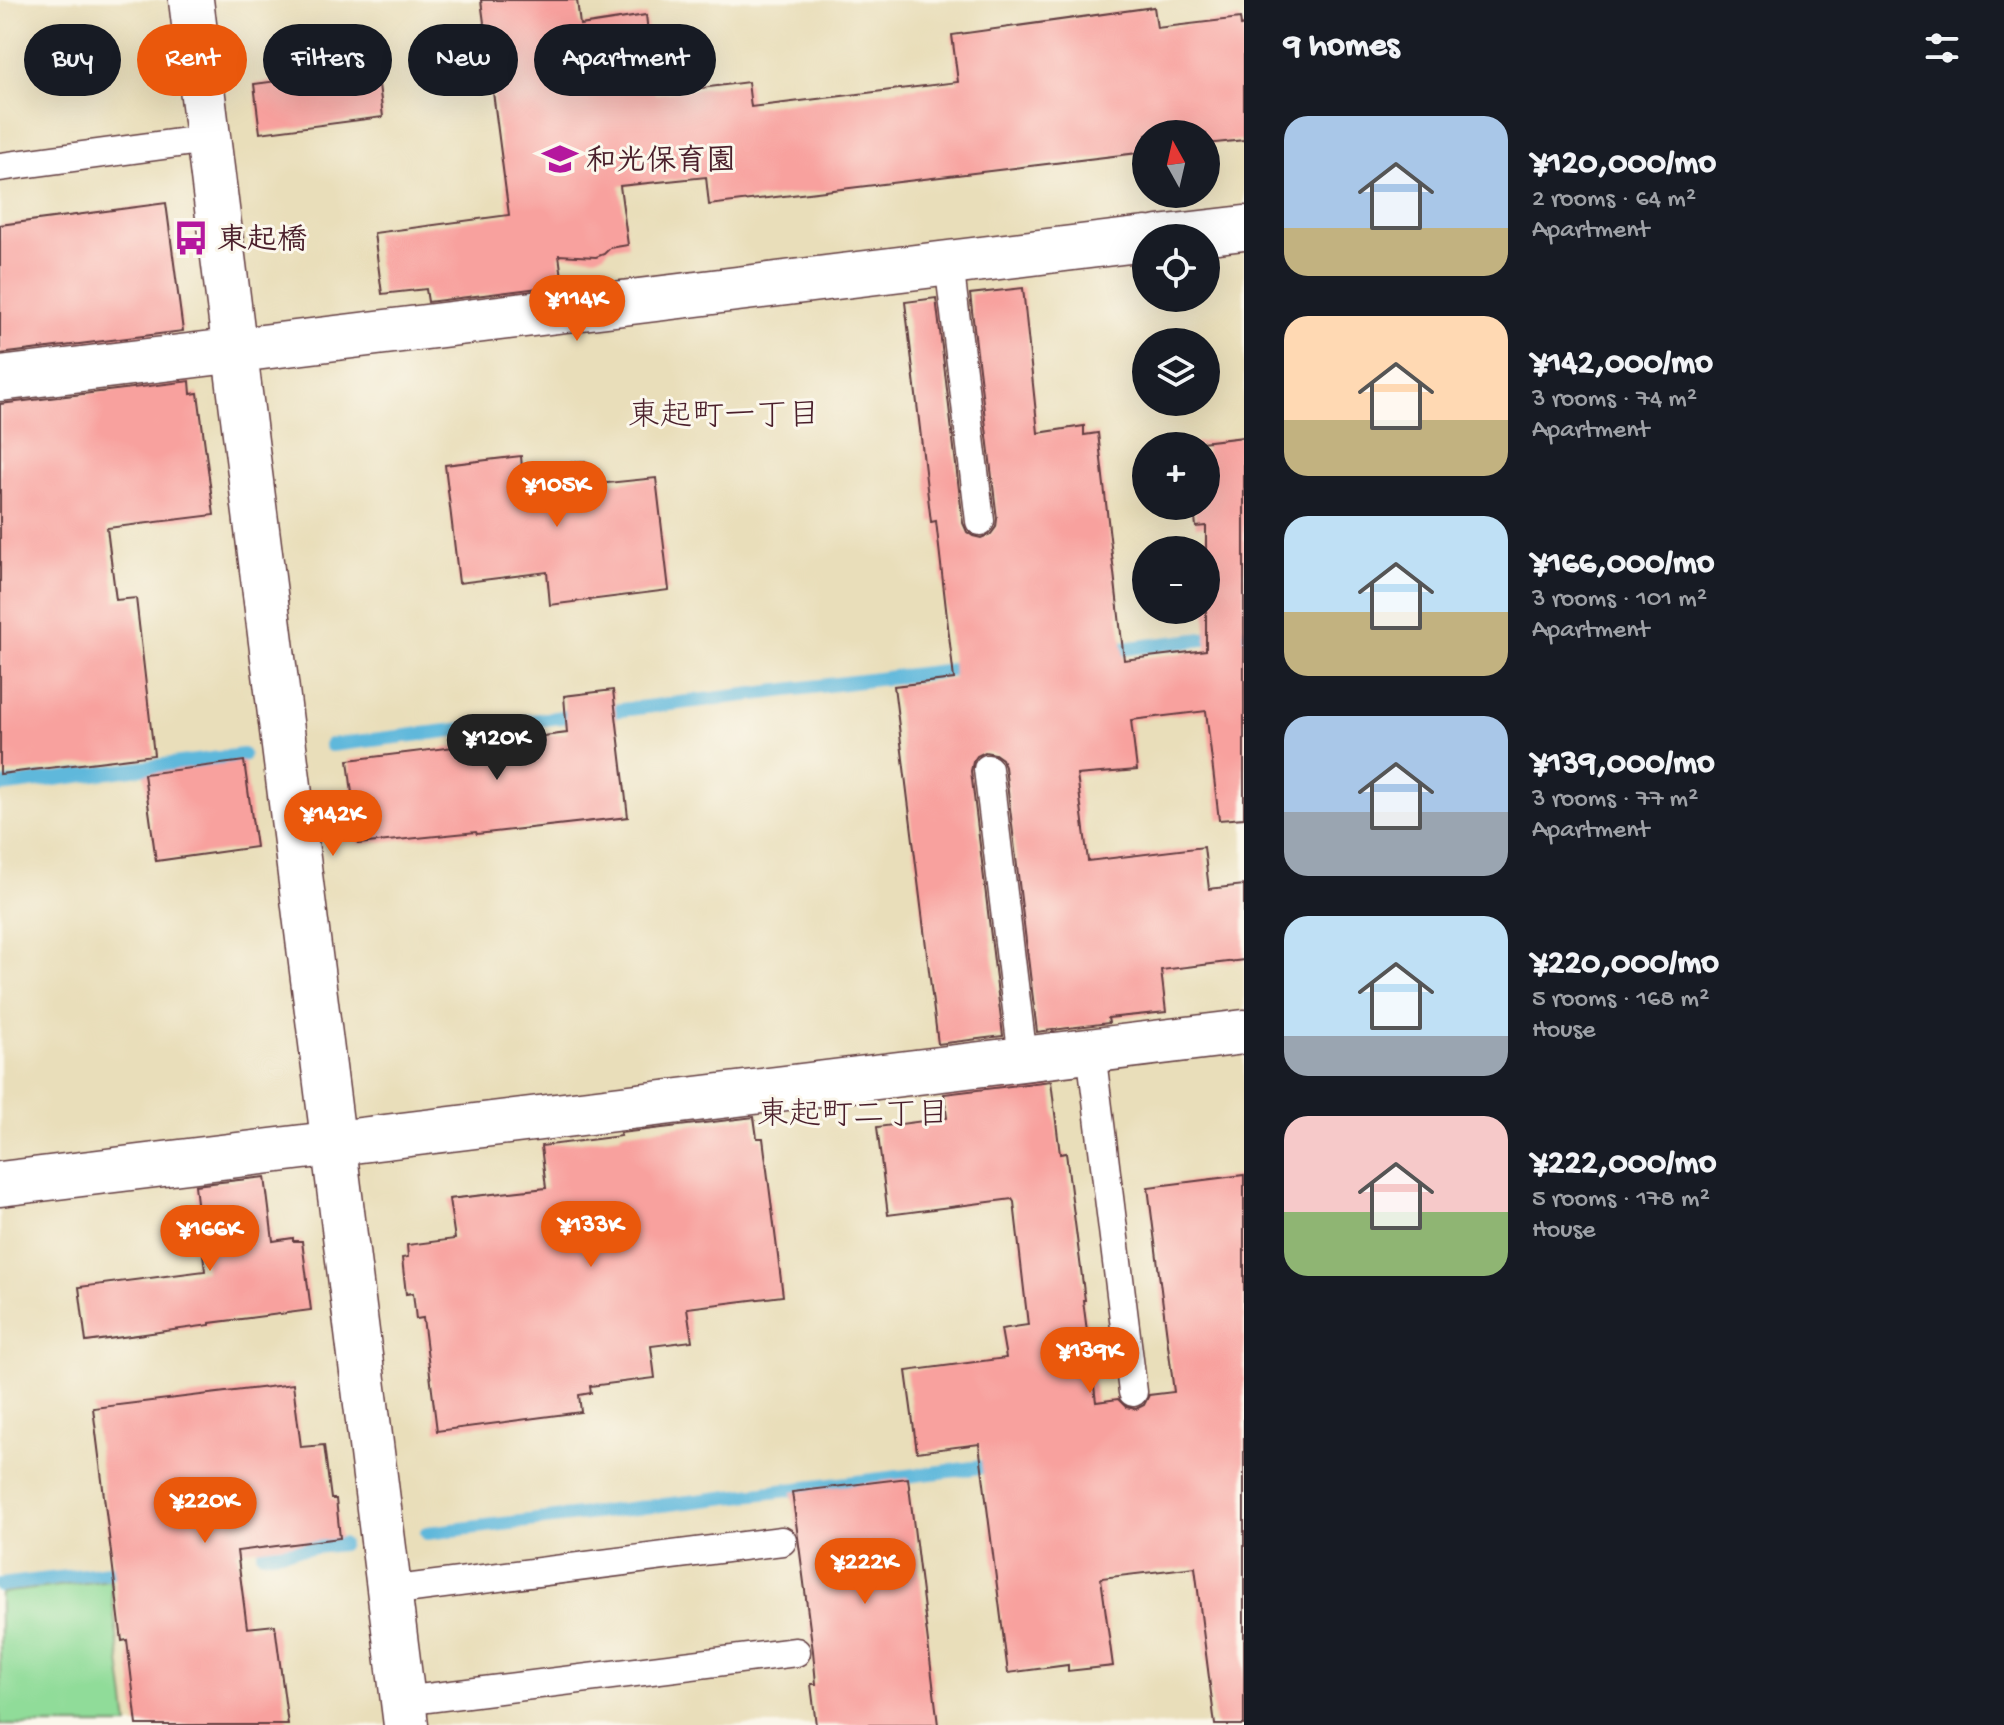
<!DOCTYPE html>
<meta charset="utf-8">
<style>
:root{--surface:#171b24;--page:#20242c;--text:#f1f3f6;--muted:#9ea1a6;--accent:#ea580c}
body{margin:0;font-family:"Gochi Hand","Klee One",sans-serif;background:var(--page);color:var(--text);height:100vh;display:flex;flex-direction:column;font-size:30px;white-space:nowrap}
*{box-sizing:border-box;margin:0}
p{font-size:26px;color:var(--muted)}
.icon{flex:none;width:44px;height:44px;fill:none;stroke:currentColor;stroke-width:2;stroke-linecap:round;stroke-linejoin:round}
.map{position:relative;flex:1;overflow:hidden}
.details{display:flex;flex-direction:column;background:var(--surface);width:760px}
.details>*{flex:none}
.guide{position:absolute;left:24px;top:24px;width:760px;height:72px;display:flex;gap:16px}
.needle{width:52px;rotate:352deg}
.buttons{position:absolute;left:1132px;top:120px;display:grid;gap:16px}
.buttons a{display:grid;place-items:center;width:88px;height:88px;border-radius:50%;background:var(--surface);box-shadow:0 8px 32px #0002;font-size:40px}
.price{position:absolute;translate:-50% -68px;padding:0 18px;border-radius:28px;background:var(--accent);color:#fff;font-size:26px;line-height:52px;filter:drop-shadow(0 2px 4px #0008)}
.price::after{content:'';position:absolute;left:50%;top:48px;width:24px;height:18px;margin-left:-12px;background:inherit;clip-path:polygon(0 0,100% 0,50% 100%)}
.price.on{background:#222;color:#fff}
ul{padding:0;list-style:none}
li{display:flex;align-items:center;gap:24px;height:200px;padding:0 40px}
li span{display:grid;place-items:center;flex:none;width:224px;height:160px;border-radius:24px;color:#555}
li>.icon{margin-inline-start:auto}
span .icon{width:96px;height:96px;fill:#fffc;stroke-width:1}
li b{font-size:34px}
h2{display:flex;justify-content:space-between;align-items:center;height:96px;padding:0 40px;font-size:34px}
.pill{padding:0 28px;border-radius:36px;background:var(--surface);box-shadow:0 8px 32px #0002;font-size:28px;line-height:72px}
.pill.on{background:var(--accent);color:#fff}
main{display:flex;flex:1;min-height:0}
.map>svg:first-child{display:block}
.green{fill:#90dc99;stroke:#6d7e62;stroke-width:2}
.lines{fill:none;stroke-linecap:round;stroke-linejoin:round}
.stream{stroke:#5eb8db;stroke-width:14}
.building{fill:#f8a19e}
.lane-casing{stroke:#623c40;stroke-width:31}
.street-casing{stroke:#623c40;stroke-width:47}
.secondary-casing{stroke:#623c40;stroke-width:47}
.lane{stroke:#fff;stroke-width:28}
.street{stroke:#fff;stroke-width:44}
.secondary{stroke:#fff;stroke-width:44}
.labels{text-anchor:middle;stroke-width:6;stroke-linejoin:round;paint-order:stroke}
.poi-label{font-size:30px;font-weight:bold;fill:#4a1f2b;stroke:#fbf7ec;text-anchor:start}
.neighbourhood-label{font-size:32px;fill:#4a1f2b;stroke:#fbf7ec}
</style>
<main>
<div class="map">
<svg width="1244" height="1725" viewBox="0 0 1244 1725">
<rect width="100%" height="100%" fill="#fbf7ec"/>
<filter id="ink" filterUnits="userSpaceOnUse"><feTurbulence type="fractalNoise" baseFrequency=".0125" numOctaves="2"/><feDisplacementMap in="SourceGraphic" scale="16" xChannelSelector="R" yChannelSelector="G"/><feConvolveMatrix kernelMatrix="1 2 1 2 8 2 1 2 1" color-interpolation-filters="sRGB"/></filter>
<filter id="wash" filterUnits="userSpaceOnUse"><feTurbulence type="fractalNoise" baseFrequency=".006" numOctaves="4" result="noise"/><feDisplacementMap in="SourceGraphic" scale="32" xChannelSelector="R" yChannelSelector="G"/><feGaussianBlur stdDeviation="1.8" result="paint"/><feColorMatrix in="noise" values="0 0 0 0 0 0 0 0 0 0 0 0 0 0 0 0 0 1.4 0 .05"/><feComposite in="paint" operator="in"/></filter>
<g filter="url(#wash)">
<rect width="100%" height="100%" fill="#e9deba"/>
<polygon class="green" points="110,1580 128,1725 0,1725 0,1593"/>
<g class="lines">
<g class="stream">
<polyline points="1105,651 1244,634"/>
<polyline points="331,745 969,668"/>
<polyline points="0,786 243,755"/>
<polyline points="427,1533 999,1465"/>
<polyline points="263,1553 342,1544"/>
<polyline points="0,1585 109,1572"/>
</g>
</g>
<g id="blocks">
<g class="building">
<polygon points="481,0 577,0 580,25 646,15 655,94 748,82 751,107 958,82 952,35 1154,7 1157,28 1240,18 1241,26 1244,25 1244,140 1206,144 1206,134 1146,134 1146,152 709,205 706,177 620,186 628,245 610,248 604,254 596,257 559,255 563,285 428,302 426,289 382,294 374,233 509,215"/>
<polygon points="377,68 383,117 260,133 254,84"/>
<polygon points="166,203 183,331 0,354 0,225"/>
<polygon points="1023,288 1038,433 1084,426 1084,435 1098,433 1124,660 1206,650 1206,526 1196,527 1194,506 1206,506 1206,446 1185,446 1185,444 1244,437 1244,818 1219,820 1206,711 1131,720 1137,770 1077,775 1088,861 1204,847 1209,889 1244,885 1244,960 1161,970 1166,1012 1108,1018 1109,1023 1037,1032 1005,767 1002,759 995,754 985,752 977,756 973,762 971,771 1003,1036 938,1044 894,686 954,679 936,521 931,522 905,302 936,298 963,523 967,532 973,536 981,538 991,534 996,527 997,519 970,294"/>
<polygon points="190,381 191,394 198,393 214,515 107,528 116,600 136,598 154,755 0,774 0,404"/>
<polygon points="521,456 522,468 585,461 588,485 656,478 669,590 550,605 547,572 459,583 445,465"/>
<polygon points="613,690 628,817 477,834 476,832 358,844 348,760 567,733 564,696"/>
<polygon points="244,761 256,847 156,861 144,774"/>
<polygon points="1051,1081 1060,1154 1066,1153 1085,1300 1083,1300 1096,1402 1118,1399 1126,1407 1136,1409 1144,1405 1149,1395 1174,1392 1148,1187 1244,1175 1244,1725 1215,1725 1195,1567 1101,1578 1113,1666 1068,1671 1068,1665 1008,1673 979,1444 917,1452 906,1371 1006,1358 1001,1329 1028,1325 1014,1202 1012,1199 888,1215 877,1127 947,1118 944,1094"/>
<polygon points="754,1117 757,1138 763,1138 783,1296 687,1308 692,1341 651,1346 655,1378 590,1386 591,1393 579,1395 581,1412 437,1431 423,1318 416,1319 413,1293 406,1294 402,1258 408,1257 407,1245 455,1239 449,1199 546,1188 541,1146 621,1136 620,1133"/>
<polygon points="265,1177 273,1241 293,1238 293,1241 302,1241 311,1310 210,1323 210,1325 86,1342 79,1287 205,1271 195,1185"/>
<polygon points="293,1384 301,1447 324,1445 331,1499 336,1499 340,1538 237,1551 247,1628 275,1625 288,1725 137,1725 127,1640 122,1641 93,1408"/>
<polygon points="908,1478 938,1725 816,1725 811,1684 816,1684 813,1651 792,1492"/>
</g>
</g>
</g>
<g filter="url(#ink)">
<use href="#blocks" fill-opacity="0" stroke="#623c40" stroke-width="2"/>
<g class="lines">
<g class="lane-casing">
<g id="lane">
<polyline points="0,167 208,139"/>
<polyline points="949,263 980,521"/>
<polyline points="988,769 1023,1059"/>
<polyline points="1091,1051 1133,1392"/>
<polyline points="389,1591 782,1541"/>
<polyline points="403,1701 796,1652"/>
</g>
</g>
<g class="street-casing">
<g id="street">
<polyline points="1158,238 1244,228"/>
<polyline points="0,379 1146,239"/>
<polyline points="0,1184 1244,1032"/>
</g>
</g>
<g class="secondary-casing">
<polyline id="secondary" points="191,0 406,1725"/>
</g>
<use href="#lane" class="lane"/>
<use href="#street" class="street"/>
<use href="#secondary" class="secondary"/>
</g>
</g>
<defs>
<g id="school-bare" transform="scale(2.76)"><path d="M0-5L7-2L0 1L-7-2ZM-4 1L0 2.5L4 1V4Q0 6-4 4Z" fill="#b5179e" stroke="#fbf7ec" stroke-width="2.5" paint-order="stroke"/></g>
<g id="bus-bare" transform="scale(2.76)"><path d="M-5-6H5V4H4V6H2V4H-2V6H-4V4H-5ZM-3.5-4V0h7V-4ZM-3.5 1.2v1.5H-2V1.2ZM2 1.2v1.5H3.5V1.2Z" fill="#b5179e" stroke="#fbf7ec" stroke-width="2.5" paint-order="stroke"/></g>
</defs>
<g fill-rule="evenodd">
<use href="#school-bare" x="560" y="159"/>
<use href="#bus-bare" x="191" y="238"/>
</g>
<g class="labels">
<g class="poi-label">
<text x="586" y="169">和光保育園</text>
<text x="217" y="248">東起橋</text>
</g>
<g class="neighbourhood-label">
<text x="724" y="424">東起町一丁目</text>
<text x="853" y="1123">東起町二丁目</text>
</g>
</g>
</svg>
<div class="buttons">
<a><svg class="needle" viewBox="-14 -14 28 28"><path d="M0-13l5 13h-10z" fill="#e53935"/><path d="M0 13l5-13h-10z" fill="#9ea1a6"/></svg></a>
<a><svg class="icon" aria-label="locate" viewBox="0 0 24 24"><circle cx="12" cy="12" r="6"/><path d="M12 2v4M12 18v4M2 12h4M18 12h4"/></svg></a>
<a><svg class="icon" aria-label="layers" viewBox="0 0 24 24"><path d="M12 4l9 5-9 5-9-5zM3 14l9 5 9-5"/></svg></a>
<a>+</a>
<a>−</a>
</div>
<b class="price" style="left:577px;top:343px">¥114K</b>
<b class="price" style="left:557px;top:529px">¥105K</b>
<b class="price on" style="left:497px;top:782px">¥120K</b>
<b class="price" style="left:333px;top:858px">¥142K</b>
<b class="price" style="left:591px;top:1269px">¥133K</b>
<b class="price" style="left:210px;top:1273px">¥166K</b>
<b class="price" style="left:1090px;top:1395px">¥139K</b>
<b class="price" style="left:205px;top:1545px">¥220K</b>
<b class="price" style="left:865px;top:1606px">¥222K</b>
<div class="guide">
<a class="pill">Buy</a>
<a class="pill on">Rent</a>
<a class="pill">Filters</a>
<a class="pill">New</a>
<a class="pill">Apartment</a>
</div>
</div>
<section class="details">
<h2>9 homes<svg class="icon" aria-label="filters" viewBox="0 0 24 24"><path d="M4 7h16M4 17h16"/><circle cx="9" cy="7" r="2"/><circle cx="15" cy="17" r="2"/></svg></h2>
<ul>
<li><span style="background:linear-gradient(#a9c7e8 70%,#c2b280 0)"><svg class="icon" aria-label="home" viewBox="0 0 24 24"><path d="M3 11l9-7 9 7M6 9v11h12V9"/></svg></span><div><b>¥120,000/mo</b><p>2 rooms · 64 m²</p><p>Apartment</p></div></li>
<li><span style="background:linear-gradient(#ffd9b3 65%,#c2b280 0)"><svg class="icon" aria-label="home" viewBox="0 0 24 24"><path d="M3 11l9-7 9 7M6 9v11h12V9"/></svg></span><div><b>¥142,000/mo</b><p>3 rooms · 74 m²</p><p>Apartment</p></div></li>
<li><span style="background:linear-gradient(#bfe0f5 60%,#c2b280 0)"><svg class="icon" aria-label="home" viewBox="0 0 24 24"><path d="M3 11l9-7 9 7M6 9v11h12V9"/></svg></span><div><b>¥166,000/mo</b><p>3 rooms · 101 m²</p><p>Apartment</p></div></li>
<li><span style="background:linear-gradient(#a9c7e8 60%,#9aa5b1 0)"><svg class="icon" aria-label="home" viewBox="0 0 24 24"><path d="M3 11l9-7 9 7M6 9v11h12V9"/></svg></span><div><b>¥139,000/mo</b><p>3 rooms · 77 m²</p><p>Apartment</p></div></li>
<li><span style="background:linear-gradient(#bfe0f5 75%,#9aa5b1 0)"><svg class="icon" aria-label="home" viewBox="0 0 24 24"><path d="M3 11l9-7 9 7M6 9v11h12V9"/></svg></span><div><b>¥220,000/mo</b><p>5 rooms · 168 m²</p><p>House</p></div></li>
<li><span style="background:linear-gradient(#f6c9c9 60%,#8fb573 0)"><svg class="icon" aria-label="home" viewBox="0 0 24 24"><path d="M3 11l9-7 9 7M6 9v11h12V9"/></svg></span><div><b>¥222,000/mo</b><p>5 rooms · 178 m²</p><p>House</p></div></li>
</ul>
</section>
</main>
